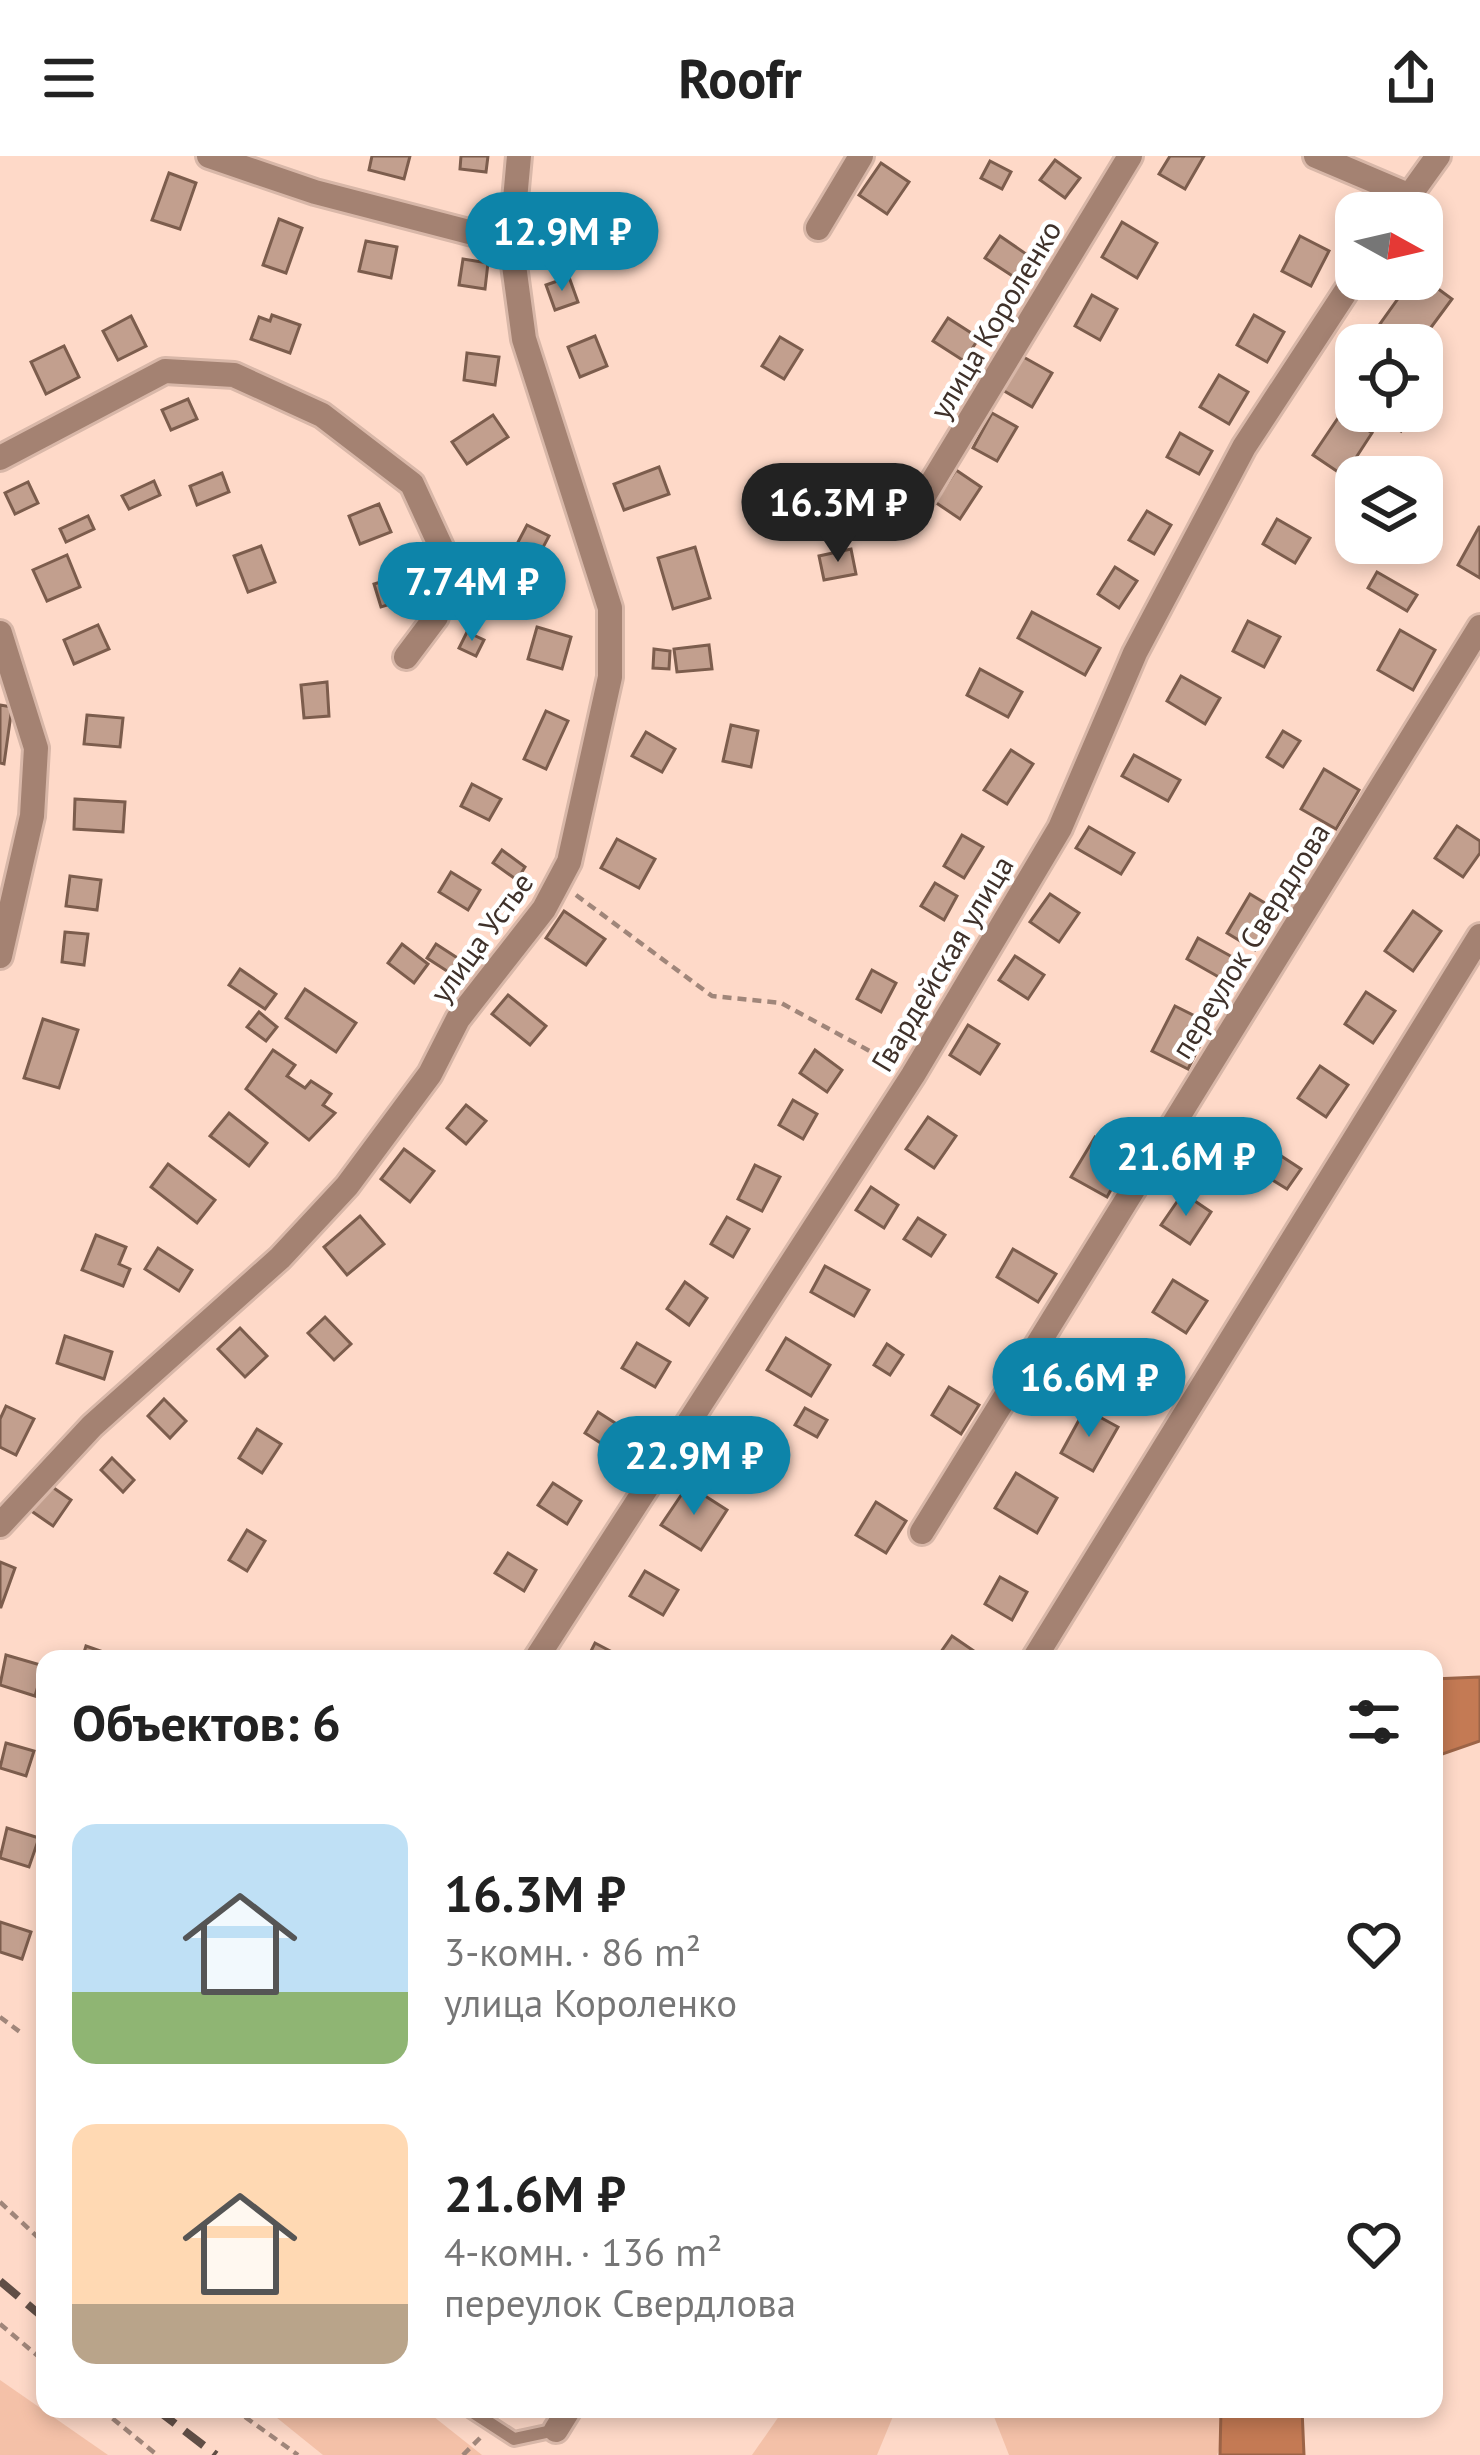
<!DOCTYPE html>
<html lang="ru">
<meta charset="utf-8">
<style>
:root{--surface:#fff;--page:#f6f6f6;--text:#222;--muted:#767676;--accent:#0d84a9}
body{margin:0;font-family:"PT Sans",sans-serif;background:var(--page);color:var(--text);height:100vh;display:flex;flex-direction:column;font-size:45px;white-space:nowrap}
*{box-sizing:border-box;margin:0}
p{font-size:39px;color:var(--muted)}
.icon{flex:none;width:66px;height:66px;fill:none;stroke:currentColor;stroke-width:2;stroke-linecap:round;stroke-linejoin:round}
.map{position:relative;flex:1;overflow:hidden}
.details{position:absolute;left:36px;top:1494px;width:1407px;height:768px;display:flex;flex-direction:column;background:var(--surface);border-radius:24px;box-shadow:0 6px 18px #0003}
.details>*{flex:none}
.needle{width:78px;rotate:98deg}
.controls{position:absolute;left:1335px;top:36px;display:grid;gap:24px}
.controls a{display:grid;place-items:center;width:108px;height:108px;border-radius:24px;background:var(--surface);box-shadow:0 6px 18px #0003;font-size:60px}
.price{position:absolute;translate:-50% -102px;padding:0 27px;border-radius:42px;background:var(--accent);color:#fff;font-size:39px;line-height:78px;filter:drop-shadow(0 3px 6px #0008)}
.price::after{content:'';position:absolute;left:50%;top:72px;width:36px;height:27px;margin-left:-18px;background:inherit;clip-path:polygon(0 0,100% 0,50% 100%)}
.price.active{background:#222;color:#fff}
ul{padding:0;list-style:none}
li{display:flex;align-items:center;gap:36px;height:300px;padding:0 36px}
li span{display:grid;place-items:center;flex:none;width:336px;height:240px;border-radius:24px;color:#555}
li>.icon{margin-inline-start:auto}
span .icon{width:144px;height:144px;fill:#fffc;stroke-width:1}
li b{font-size:51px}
h2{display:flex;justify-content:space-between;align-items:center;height:144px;padding:0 36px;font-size:51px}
header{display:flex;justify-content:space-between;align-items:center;height:156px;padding:0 36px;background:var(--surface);font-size:54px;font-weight:800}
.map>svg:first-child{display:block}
.green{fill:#f4c1a8}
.water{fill:#c47a54;stroke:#9c6447;stroke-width:3}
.building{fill:#c29f8e;stroke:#7c5d4d;stroke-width:3}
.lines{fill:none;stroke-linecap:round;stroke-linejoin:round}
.service-casing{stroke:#d8b7a8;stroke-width:18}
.minor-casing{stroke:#d8b7a8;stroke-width:30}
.path{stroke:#a0867a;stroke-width:4.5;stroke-dasharray:9 6;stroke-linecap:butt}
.service{stroke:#a48272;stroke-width:12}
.minor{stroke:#a48272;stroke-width:24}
.rail{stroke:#604e46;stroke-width:8;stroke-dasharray:24 12;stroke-linecap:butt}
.labels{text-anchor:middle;stroke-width:9;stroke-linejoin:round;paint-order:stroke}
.street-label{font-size:30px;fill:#3f312a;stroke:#fff}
</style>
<header><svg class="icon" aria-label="menu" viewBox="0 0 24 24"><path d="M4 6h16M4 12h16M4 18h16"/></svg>Roofr<svg class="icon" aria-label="share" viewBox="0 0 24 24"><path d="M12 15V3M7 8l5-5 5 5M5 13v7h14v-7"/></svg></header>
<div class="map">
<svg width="1480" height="2299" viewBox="0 0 1480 2299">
<rect width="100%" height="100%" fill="#fed9c8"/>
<g class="green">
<polygon points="0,2224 108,2299 0,2299"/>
<polygon points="266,2253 424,2253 482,2299 323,2299"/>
<polygon points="784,2253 896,2253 877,2299 752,2299"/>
<polygon points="991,2253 1221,2253 1225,2279 1217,2299 1009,2299"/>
</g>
<g class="water">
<polygon points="1480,1521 1480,1585 1434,1601 1434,1523"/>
<polygon points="1221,2253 1302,2253 1304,2299 1220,2299"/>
</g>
<g class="building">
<polygon points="372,0 410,0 404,23 369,14"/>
<polygon points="461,0 488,0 486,16 460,13"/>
<polygon points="1170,0 1204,0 1185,33 1159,18"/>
<polygon points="1055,4 1080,22 1065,42 1040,24"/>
<polygon points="990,5 1011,16 1002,33 981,22"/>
<polygon points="881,7 909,26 887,58 859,39"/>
<polygon points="169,17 196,27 180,73 152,64"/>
<polygon points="279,63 302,72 286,117 263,109"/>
<polygon points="1122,66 1157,87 1137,122 1102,101"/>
<polygon points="1000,80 1029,100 1014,121 985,102"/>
<polygon points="1300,80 1329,95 1311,130 1282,115"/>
<polygon points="366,85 397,91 391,122 359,115"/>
<polygon points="463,103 488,107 485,133 459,129"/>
<polygon points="569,121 578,146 555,154 546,129"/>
<polygon points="1422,121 1452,143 1418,189 1410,189 1380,168 1412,123"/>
<polygon points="1092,139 1117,153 1100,184 1075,170"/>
<polygon points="272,159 300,169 290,197 251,183 259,161 270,165"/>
<polygon points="1254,159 1284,176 1267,206 1237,189"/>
<polygon points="131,160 146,190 118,204 103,175"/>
<polygon points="948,162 979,182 964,205 933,185"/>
<polygon points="595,180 607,210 580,221 568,191"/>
<polygon points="780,181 802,194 784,223 762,210"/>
<polygon points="64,190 79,221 46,238 31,206"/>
<polygon points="467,197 499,201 495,229 464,224"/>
<polygon points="1018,198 1052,217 1032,251 999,232"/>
<polygon points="1219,219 1248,236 1229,268 1200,251"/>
<polygon points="188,243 197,263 171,274 162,254"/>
<polygon points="1386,255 1414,255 1401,275 1382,261"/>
<polygon points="1342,256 1372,277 1344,320 1313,299"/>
<polygon points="992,257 1017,271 997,305 973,292"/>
<polygon points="493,259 508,281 467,308 452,286"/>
<polygon points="1180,277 1212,295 1199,318 1167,301"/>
<polygon points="659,311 669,338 624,354 614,328"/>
<polygon points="956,314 981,331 960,363 935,346"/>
<polygon points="222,317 229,336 197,349 190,330"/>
<polygon points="154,325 160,339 129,353 122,340"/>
<polygon points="28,326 38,347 15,358 5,337"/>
<polygon points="379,348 391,376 360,388 349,360"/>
<polygon points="1147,355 1171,369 1154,398 1129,384"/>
<polygon points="88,360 94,373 66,386 60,373"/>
<polygon points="1277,363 1310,382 1295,407 1263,388"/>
<polygon points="527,369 549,380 528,420 506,409"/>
<polygon points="1479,371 1480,371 1480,422 1458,409"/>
<polygon points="261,390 275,426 248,436 234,400"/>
<polygon points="695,391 710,442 673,453 658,402"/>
<polygon points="851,393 856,418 824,424 819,400"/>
<polygon points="67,399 80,431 47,445 33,414"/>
<polygon points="1115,411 1137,425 1119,452 1098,438"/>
<polygon points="1377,416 1417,439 1407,455 1368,432"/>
<polygon points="406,418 414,441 381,451 374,428"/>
<polygon points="1032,456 1100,492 1085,519 1018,482"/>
<polygon points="1248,465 1280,481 1264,511 1233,495"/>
<polygon points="98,469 109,493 74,508 64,484"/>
<polygon points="537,471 571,481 562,513 528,503"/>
<polygon points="1400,474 1435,494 1413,534 1378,514"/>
<polygon points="467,476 484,484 476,500 459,492"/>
<polygon points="709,489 712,513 677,516 674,493"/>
<polygon points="654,493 670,495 669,513 653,512"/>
<polygon points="980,513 1022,536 1008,561 967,539"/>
<polygon points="1181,520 1220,542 1205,568 1167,545"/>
<polygon points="327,526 329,560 304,562 301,529"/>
<polygon points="0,549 12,551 4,608 0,607"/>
<polygon points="546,555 568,565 546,613 524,603"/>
<polygon points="87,559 123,562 120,591 84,588"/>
<polygon points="731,569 758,575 751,611 723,605"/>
<polygon points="1283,575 1300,585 1283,611 1267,601"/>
<polygon points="646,576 675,593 662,616 632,600"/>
<polygon points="1011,594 1033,608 1007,648 984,634"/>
<polygon points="1134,599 1180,624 1168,645 1122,620"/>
<polygon points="1324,613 1359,634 1336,673 1301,653"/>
<polygon points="472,628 501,643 489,664 461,650"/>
<polygon points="75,643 125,646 123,676 74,673"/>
<polygon points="1457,670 1480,685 1480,697 1463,721 1435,702"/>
<polygon points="1089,671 1134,697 1121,718 1076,692"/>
<polygon points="962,679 983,691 964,722 944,710"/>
<polygon points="617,683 655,703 639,732 601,712"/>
<polygon points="502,694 525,711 517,724 493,707"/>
<polygon points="451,716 480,734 468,754 439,736"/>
<polygon points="70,720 101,724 97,754 66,750"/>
<polygon points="935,727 957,740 944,764 921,750"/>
<polygon points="1050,738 1079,757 1059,786 1030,766"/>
<polygon points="1250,738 1278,755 1255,794 1227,777"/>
<polygon points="564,755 605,783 586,809 546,782"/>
<polygon points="1413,755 1441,775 1413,815 1385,795"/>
<polygon points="65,776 88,778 84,809 62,806"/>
<polygon points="1198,782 1236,803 1224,824 1187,803"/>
<polygon points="402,788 428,808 414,827 388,807"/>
<polygon points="436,788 459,803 450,817 427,802"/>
<polygon points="1015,800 1044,819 1028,843 999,824"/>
<polygon points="240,813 276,838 265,853 229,829"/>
<polygon points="872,814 896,827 881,856 857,843"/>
<polygon points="305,833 356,867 336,896 286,862"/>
<polygon points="1366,836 1395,855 1373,887 1345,868"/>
<polygon points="508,839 546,870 530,889 492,858"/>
<polygon points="1175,850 1211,868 1188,913 1152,895"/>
<polygon points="259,856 277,871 266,885 247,871"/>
<polygon points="43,863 78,874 59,932 24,922"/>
<polygon points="968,869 999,888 980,918 950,899"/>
<polygon points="273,894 295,909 287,920 305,932 311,925 331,938 323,949 335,957 309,984 246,933"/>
<polygon points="815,894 842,914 827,936 800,917"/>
<polygon points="1320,910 1348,929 1326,961 1298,942"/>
<polygon points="793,944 817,958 803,983 779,969"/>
<polygon points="466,949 486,965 466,988 447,972"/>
<polygon points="229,957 267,987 249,1010 210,980"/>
<polygon points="928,961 956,980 934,1012 906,993"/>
<polygon points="1095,981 1129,1001 1107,1041 1071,1021"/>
<polygon points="404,993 434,1015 410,1046 381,1023"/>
<polygon points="1272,994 1301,1013 1287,1033 1258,1015"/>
<polygon points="168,1008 215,1044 197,1067 151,1031"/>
<polygon points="755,1009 780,1021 762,1055 738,1043"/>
<polygon points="871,1031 898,1049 884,1072 856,1054"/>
<polygon points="1183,1037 1211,1056 1190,1088 1161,1069"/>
<polygon points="360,1060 384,1088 347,1119 324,1091"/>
<polygon points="727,1061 749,1073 733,1101 711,1088"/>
<polygon points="918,1062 945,1079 931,1100 904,1083"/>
<polygon points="96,1079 126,1091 119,1108 130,1113 123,1130 82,1114"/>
<polygon points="158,1092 192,1114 179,1135 145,1113"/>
<polygon points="1013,1093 1056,1118 1038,1146 997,1121"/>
<polygon points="825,1110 869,1134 854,1160 811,1136"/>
<polygon points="1173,1124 1207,1145 1186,1177 1153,1156"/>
<polygon points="685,1126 707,1142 689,1169 667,1153"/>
<polygon points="325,1161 351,1188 334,1204 308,1177"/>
<polygon points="240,1172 267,1200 245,1221 218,1193"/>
<polygon points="65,1180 112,1196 104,1223 57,1207"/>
<polygon points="786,1182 830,1209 811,1240 767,1214"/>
<polygon points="637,1187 670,1206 655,1231 622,1212"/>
<polygon points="887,1188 903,1199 890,1219 874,1209"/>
<polygon points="1134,1208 1161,1223 1147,1247 1120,1232"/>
<polygon points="949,1231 979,1249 961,1278 932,1259"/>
<polygon points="164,1243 186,1265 170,1282 148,1260"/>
<polygon points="6,1250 34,1263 16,1299 0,1291 0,1263"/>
<polygon points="805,1252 827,1264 817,1281 795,1269"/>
<polygon points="1085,1253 1118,1271 1093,1315 1061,1297"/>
<polygon points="598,1256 626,1274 613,1295 585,1277"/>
<polygon points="257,1273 281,1288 262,1317 239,1302"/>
<polygon points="725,1277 778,1308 766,1328 713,1296"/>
<polygon points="112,1302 134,1324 123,1336 101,1314"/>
<polygon points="1016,1317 1057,1342 1037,1377 995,1352"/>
<polygon points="553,1327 581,1345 567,1368 538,1349"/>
<polygon points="48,1328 71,1344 53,1370 30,1354"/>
<polygon points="688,1329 727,1354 701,1394 661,1369"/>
<polygon points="876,1346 906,1365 886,1397 856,1379"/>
<polygon points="247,1374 265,1385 247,1415 229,1404"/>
<polygon points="508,1397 536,1414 524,1435 495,1417"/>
<polygon points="0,1406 15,1412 1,1451 0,1451"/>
<polygon points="645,1415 678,1434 663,1459 630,1440"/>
<polygon points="1000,1421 1027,1436 1012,1464 985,1448"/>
<polygon points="952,1480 984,1502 983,1503 936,1503"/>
<polygon points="595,1487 610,1495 606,1503 587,1503"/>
<polygon points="86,1490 123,1503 82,1503"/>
<polygon points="6,1499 44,1510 35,1540 0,1529"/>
<polygon points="6,1587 34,1595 26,1620 0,1612"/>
<polygon points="7,1672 39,1682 29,1711 0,1702"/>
<polygon points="0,1766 31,1776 22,1803 0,1796"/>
</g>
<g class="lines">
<g class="service-casing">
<polyline id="service" points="468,2253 514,2283 556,2274"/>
</g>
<g class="minor-casing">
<g id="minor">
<polyline points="209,0 315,36 511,87"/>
<polyline points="1316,0 1408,39"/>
<polyline points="1397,57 1438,0"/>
<polyline points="818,72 861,0"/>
<polyline points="0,302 165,215 234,219 322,259 412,328 447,404 436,461 406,501"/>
<polyline points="913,358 1130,0"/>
<polyline points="0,477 36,592 32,660 0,800"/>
<polyline points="0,1369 92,1270 280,1102 347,1030 430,918 458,863 544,753 569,706 610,521 610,452 524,183 511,87 519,0"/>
<polyline points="922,1376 1480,471"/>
<polyline points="536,1503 913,919 1060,672 1135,497 1244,291 1356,120"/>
<polyline points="1034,1503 1480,780"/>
<polyline points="556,2274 569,2253"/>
</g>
</g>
<g class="path">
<polyline points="576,739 712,840 781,847 892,907"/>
<polyline points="0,1861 24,1879"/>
<polyline points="0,2046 45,2088"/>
<polyline points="0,2168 45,2206"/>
<polyline points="101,2253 157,2299"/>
<polyline points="245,2261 298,2299"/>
<polyline points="463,2299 481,2281"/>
</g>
<use href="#service" class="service"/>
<use href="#minor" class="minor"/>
<g class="rail">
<polyline points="0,2125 45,2163"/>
<polyline points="156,2253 216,2299"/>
</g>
</g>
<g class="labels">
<g class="street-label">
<text transform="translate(996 164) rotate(-59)" y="10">улица Короленко</text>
<text transform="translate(482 782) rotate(-54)" y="10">улица Устье</text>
<text transform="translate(1251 785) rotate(-58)" y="10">переулок Свердлова</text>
<text transform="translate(943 808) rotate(-59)" y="10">Гвардейская улица</text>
</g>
</g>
</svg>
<div class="controls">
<a><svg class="needle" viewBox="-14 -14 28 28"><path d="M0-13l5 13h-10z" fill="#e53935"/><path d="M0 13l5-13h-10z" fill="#767676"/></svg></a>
<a><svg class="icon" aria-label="locate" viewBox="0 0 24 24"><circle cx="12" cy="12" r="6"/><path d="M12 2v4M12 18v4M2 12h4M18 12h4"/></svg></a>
<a><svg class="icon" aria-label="layers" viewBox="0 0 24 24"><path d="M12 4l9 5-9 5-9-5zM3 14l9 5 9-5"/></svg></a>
</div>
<b class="price" style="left:562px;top:138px">12.9M ₽</b>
<b class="price active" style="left:838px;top:409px">16.3M ₽</b>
<b class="price" style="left:472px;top:488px">7.74M ₽</b>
<b class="price" style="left:1186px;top:1063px">21.6M ₽</b>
<b class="price" style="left:1089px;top:1284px">16.6M ₽</b>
<b class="price" style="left:694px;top:1362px">22.9M ₽</b>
<section class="details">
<h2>Объектов: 6<svg class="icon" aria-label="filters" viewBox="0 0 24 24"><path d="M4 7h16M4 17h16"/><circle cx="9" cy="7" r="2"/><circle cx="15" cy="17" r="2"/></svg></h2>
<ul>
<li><span style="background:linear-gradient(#bfe0f5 70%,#8fb573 0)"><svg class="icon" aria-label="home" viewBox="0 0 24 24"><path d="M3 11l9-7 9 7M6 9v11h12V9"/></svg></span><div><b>16.3M ₽</b><p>3-комн. · 86 m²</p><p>улица Короленко</p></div><svg class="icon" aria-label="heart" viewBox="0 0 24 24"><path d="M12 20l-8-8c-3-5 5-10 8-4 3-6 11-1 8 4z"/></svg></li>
<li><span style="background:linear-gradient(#ffd9b3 75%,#b9a48a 0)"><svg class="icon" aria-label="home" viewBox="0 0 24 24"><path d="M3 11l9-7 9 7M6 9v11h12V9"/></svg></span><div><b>21.6M ₽</b><p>4-комн. · 136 m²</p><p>переулок Свердлова</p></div><svg class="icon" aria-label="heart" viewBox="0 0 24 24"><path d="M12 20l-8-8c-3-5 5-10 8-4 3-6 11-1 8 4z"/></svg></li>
</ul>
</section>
</div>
